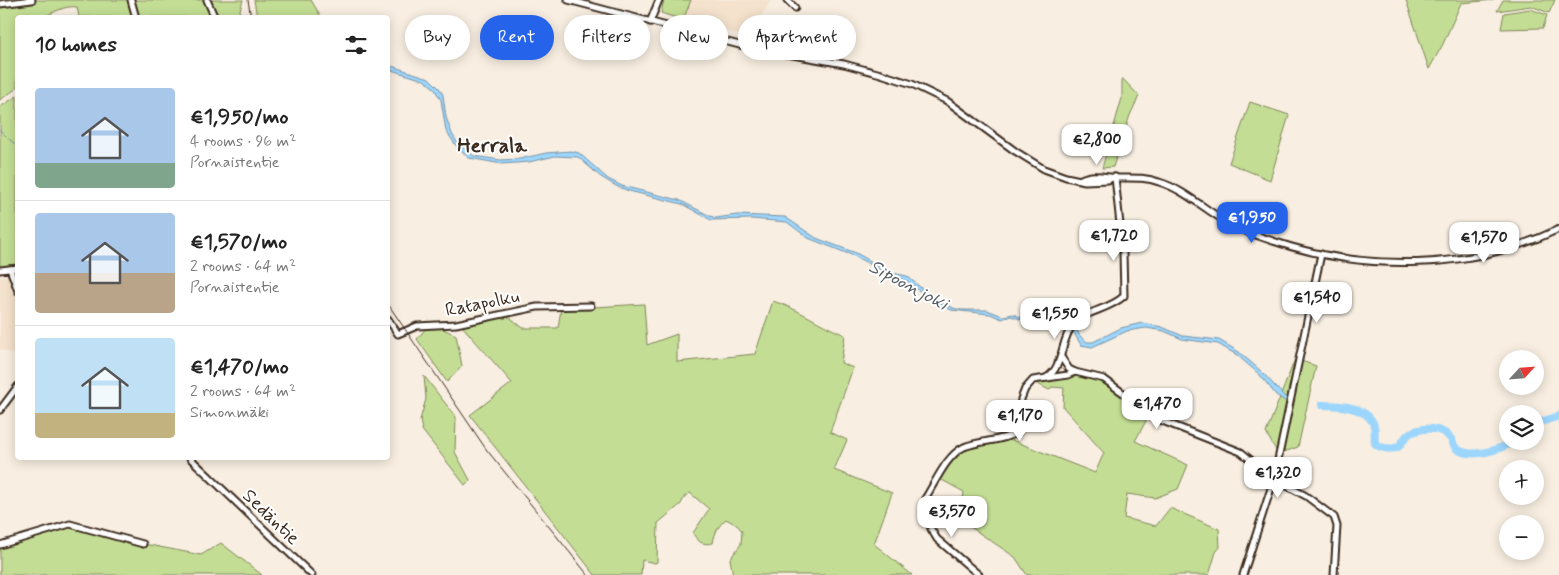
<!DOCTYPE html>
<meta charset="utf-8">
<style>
:root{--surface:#fff;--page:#f2f2f2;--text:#222;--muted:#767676;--line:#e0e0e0;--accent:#2563eb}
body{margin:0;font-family:Mynerve,sans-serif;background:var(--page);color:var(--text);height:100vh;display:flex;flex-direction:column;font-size:19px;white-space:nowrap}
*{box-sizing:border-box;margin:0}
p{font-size:16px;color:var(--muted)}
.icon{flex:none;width:28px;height:28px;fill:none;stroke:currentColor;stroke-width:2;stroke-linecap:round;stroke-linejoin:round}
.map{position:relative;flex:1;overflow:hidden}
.sheet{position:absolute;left:15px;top:15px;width:375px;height:445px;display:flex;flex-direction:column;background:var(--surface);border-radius:5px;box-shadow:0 2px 12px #0003}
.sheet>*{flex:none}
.top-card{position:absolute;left:405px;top:15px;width:475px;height:45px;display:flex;gap:10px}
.needle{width:32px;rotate:64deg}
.controls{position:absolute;left:1499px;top:350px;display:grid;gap:10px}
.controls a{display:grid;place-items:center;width:45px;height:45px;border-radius:50%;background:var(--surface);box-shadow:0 2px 12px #0003;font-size:25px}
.price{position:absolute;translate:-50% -42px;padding:0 11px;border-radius:10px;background:#fff;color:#222;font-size:16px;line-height:32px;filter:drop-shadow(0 1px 2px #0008)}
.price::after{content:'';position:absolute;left:50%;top:30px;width:15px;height:11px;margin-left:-8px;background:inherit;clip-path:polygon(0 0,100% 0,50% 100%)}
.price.on{background:var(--accent);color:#fff}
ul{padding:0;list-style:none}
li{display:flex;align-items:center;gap:15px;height:125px;padding:0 20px}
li+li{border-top:1px solid var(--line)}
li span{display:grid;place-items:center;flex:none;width:140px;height:100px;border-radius:5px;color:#555}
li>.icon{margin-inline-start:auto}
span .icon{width:60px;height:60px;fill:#fffc;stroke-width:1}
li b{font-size:21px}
h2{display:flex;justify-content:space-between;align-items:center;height:60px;padding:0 20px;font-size:21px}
.tag{padding:0 18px;border-radius:22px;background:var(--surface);box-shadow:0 2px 12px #0003;font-size:18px;line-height:45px}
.tag.on{background:var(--accent);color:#fff}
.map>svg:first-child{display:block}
.built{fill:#f4e2cc}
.green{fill:#c3de94;stroke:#7f8459}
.water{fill:#9dd6fd;stroke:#7691a4}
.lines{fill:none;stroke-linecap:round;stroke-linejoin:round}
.stream{stroke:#7691a4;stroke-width:1}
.river{stroke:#9dd6fd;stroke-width:8}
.minor-casing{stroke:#3b2a1e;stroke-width:9}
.minor{stroke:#fff;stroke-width:5}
.rail{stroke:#3b2a1e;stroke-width:1}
.labels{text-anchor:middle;stroke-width:4;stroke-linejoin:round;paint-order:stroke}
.street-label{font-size:19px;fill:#3b2a1e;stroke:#fff}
.water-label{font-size:20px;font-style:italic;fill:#585e61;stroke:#fff}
.quarter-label{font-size:21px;font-weight:bold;fill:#3b2a1e;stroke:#fff}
</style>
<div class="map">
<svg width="1559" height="575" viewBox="0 0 1559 575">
<rect width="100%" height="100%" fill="#f8eee1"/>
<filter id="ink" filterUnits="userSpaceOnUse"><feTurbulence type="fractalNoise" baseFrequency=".02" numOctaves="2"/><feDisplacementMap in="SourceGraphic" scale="10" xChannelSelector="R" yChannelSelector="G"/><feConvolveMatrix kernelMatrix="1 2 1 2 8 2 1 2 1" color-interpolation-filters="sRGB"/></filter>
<g filter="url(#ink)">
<g class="built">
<polygon points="691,0 771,0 748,37 683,20"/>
<polygon points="10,275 17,296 17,356 0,349 0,277"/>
</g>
<g class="green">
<path d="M32 0H243L238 17H79L77 7C64 5 54 13 42 17 35 19 25 17 18 18L17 88 0 100V4Z"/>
<polygon points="254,0 311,0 321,17 257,17"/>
<polygon points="664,0 691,0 683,20 661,13"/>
<polygon points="1406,0 1494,0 1461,3 1443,44 1429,69"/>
<polygon points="1503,0 1555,0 1549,13 1531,6 1497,11"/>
<polygon points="1530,9 1547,15 1543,28 1501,29 1504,13"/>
<polygon points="1122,78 1139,96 1130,115 1113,167 1102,168 1122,98"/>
<polygon points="17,96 17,268 0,270 0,107"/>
<polygon points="1250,102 1289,115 1270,180 1229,163"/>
<path d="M773 301C799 309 820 325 845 335L841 363 853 368 830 432 847 440 834 470 892 493 874 544 912 575H733L730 559 741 544 742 531 737 525 726 519C718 526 715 532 713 543 703 545 698 543 693 533L709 509 690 493 685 496 681 504 658 523 657 562 655 563 642 560 641 575H595L470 415 512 383 462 326 508 316 523 328H558L561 309 644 304 647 345 677 334V362L755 354Z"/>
<polygon points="427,327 441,328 456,335 462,366 447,382 417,339"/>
<polygon points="1295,359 1316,366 1298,447 1281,453 1277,452 1266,433"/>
<path d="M1075 372 1098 377 1144 408 1146 421 1135 441 1188 465 1178 489 1155 498 1127 494 1124 518 1156 526 1170 508 1219 529 1220 547 1216 552 1209 575H1075C1068 572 1037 575 1027 575L1015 557 960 520 964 492 940 479 953 458 965 450 1009 439 1095 473 1104 453 1063 407 1064 388 1052 387 1049 390 1034 382Z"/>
<polygon points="424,376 456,417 455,452 470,480 465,485 422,430 420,420 426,399"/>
<polygon points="70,524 144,544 201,555 221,543 262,575 0,575 0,545"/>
</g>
<polygon class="water" points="388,65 429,78 440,89 443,95 446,117 452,134 457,142 474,156 500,160 520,159 546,153 571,151 579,153 608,179 622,186 679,200 710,216 716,218 737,215 785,217 816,238 856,253 892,273 907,276 927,293 953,308 961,310 987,310 1003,316 1013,314 1025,319 1039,323 1053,319 1062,321 1073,325 1081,337 1087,342 1093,342 1121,328 1142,323 1162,327 1183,336 1219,340 1239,352 1262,372 1285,397 1289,399 1288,403 1276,395 1260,375 1237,355 1218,344 1182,339 1164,331 1146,328 1127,331 1092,347 1081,345 1074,333 1066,326 1037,325 1011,316 1002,319 990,314 951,310 927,297 907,281 896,278 854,256 808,238 787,222 752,219 711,220 682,204 629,191 616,186 601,177 578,157 555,156 529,162 502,164 469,158 457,147 446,131 441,100 434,88 424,80 388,69"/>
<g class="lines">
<g class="stream">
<polyline points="0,130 6,136"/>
<polyline points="9,139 18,147"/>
</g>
<g class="river">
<path d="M1322 405C1338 405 1365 406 1373 423 1376 430 1374 436 1375 443 1378 447 1380 447 1385 448 1404 451 1399 441 1410 433 1423 427 1441 426 1451 439 1453 442 1453 446 1457 449 1471 459 1500 450 1514 441"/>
<polyline points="1535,424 1559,416"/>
</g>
<g class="minor-casing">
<g id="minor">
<polyline points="131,0 136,18"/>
<polyline points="207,0 215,18"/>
<polyline points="568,0 747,47 844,64 881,74 912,84 947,101 1015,151 1044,169 1066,177 1085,181 1108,180 1115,177"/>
<polyline points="787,0 795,8"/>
<polyline points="0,4 32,0"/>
<polyline points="650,22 659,0"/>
<path d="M1081 179C1093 173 1106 177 1118 178 1132 178 1146 177 1159 182 1183 189 1203 208 1225 221 1239 229 1257 236 1273 241 1364 272 1472 271 1559 229"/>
<polyline points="10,269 18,291"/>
<polyline points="0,270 18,268"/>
<polyline points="388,319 398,334 417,326 456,324 537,307 591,306"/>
<polyline points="1061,357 1069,369 1075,372"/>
<path d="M1046 378C1064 367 1060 342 1072 326 1084 310 1108 311 1124 296L1123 253 1115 177"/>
<polyline points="0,410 18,386"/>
<polyline points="190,458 312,575"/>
<polyline points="0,545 70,524 143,544"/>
<path d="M979 575 937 539 931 529 926 497C936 481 947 455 964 447 981 440 1001 442 1018 432L1021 399 1025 389 1033 380 1068 375 1075 372 1104 379 1160 420 1241 452 1274 479 1306 496 1334 517 1337 526 1334 575"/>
<polyline points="1243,575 1274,479 1321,254"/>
</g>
</g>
<use href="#minor" class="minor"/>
<g class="rail">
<polyline points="248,0 251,18"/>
<polyline points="388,304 486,449 588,575"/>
</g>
</g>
</g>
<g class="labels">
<g class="street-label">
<text transform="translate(482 302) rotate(-11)" y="7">Ratapolku</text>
<text transform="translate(272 516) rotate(44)" y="7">Sedäntie</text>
</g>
<g class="water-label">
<text transform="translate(909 284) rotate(28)" y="7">Sipoonjoki</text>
</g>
<g class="quarter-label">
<text x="492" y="152">Herrala</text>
</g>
</g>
</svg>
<div class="controls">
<a><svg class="needle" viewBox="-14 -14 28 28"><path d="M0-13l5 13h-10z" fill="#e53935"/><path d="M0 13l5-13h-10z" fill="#767676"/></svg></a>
<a><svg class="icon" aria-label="layers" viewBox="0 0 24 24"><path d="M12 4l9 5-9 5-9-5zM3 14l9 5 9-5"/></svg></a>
<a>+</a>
<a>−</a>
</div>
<b class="price" style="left:1097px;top:166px">€2,800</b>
<b class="price on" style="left:1252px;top:244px">€1,950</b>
<b class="price" style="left:1114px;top:262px">€1,720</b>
<b class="price" style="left:1484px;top:264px">€1,570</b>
<b class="price" style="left:1317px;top:324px">€1,540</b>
<b class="price" style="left:1055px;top:340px">€1,550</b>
<b class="price" style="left:1157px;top:430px">€1,470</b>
<b class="price" style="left:1020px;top:442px">€1,170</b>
<b class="price" style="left:1278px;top:499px">€1,320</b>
<b class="price" style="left:952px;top:538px">€3,570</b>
<div class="top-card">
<a class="tag">Buy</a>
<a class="tag on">Rent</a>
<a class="tag">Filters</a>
<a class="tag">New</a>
<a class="tag">Apartment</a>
</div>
<section class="sheet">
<h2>10 homes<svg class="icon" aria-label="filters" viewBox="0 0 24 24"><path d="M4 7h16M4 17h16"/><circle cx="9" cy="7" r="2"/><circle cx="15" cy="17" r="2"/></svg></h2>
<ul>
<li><span style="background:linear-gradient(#a9c7e8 75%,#7fa58c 0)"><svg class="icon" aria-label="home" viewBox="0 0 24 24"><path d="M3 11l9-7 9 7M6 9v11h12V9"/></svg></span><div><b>€1,950/mo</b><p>4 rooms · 96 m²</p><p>Pornaistentie</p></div></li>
<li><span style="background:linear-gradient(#a9c7e8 60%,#b9a48a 0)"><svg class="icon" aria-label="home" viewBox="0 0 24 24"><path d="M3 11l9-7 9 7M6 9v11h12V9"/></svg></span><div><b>€1,570/mo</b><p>2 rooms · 64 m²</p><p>Pornaistentie</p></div></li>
<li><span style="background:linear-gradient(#bfe0f5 75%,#c2b280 0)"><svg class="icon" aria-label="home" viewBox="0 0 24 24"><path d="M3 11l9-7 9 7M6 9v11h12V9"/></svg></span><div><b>€1,470/mo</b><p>2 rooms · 64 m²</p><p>Simonmäki</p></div></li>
</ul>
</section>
</div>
